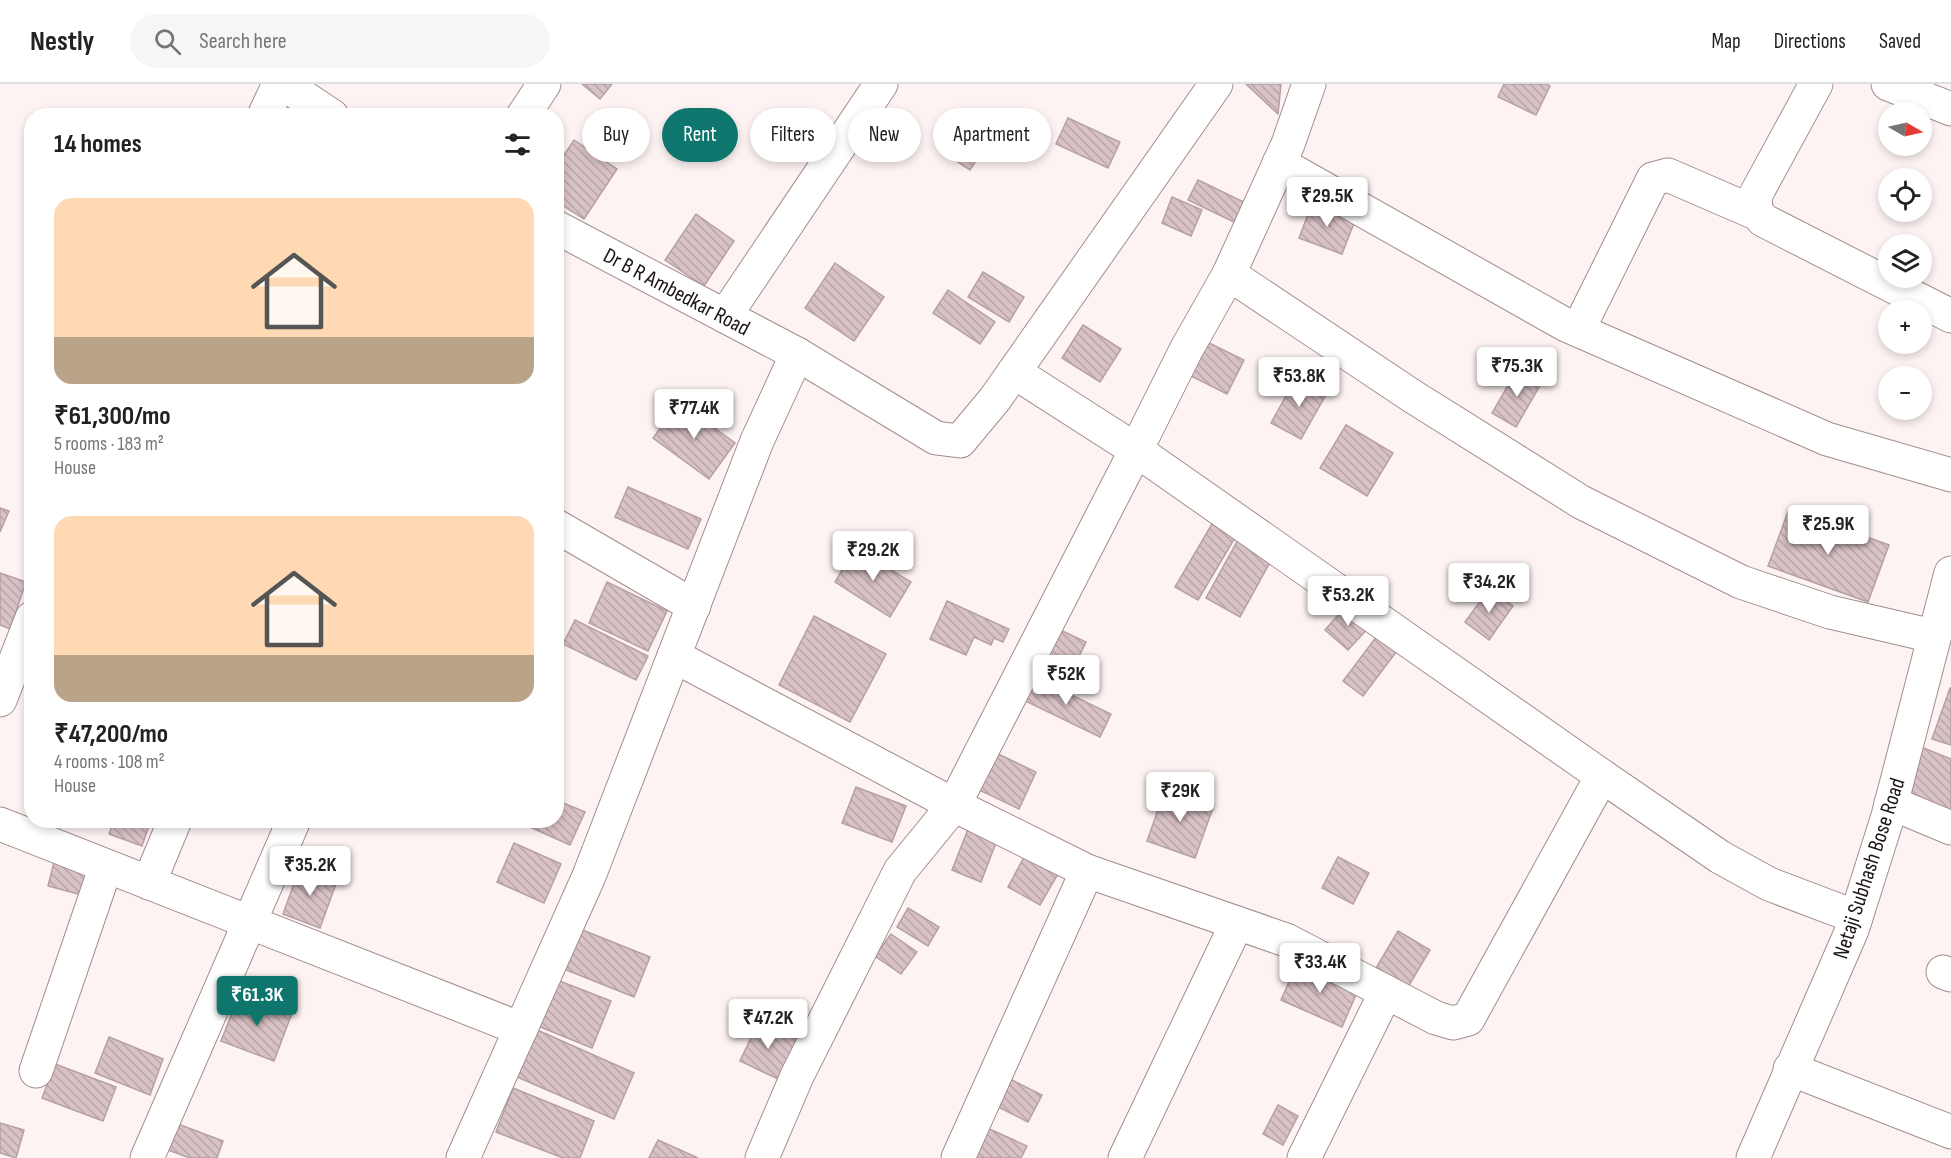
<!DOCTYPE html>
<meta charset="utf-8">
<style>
:root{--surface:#fff;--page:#f6f6f6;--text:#222;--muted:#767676;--line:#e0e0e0;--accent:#0f766e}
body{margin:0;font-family:"Sofia Sans Condensed",sans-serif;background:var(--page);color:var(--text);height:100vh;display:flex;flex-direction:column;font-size:22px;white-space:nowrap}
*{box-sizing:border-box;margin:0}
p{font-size:20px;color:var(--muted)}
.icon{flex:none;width:33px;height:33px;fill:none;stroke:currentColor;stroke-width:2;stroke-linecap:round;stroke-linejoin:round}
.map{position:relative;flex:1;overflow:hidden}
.drawer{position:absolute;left:24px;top:24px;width:540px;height:720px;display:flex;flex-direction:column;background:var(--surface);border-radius:24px;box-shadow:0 3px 9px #0003}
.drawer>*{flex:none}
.hud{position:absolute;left:582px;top:24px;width:570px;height:54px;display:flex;gap:12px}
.needle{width:39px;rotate:99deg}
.buttons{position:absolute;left:1878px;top:18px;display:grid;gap:12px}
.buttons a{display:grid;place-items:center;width:54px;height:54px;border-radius:50%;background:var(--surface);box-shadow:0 3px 9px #0003;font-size:30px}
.price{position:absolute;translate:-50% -51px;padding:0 14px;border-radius:6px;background:#fff;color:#222;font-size:20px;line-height:39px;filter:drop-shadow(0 2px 3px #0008)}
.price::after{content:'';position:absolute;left:50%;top:36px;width:18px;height:14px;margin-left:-9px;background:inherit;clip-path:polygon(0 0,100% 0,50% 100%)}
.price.selected{background:var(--accent);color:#fff}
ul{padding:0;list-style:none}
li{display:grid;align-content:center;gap:12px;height:318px;padding:0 30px}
li span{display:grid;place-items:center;height:186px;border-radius:18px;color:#555}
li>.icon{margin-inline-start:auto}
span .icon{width:108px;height:108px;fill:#fffc;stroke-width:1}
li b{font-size:26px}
h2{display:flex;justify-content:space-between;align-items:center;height:72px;padding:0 30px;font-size:26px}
.tag{padding:0 21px;border-radius:27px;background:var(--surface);box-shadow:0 3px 9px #0003;font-size:21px;line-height:54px}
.tag.selected{background:var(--accent);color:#fff}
header{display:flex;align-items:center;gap:36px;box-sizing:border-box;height:84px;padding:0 30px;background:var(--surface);border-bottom:2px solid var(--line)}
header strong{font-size:28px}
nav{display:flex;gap:33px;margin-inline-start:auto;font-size:21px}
.search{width:420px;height:54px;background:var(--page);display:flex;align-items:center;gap:15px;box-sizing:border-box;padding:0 21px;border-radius:33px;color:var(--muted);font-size:22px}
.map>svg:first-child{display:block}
.building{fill:url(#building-back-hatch);stroke:#b6a0a4;stroke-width:1.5}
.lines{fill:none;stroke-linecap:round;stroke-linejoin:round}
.minor-casing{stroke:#a38e8b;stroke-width:35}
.minor{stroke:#fff;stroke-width:33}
.labels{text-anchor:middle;stroke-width:4.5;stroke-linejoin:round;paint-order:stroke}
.street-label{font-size:22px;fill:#1e1615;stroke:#fff}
</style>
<header>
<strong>Nestly</strong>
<div class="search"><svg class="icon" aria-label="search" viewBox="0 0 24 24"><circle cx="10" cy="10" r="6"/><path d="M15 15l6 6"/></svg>Search here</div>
<nav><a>Map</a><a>Directions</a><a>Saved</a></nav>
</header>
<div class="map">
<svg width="1951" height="1074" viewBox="0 0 1951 1074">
<defs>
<pattern id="building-back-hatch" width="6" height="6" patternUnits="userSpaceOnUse" patternTransform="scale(1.5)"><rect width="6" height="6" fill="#d9c2c6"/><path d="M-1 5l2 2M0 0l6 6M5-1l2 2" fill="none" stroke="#baa6a9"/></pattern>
</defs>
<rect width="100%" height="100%" fill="#fdf3f2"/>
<g class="building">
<polygon points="582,0 612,0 600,15"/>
<polygon points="1246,0 1281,0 1278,30"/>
<polygon points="1504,0 1547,0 1550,2 1536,31 1498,13"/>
<polygon points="1068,34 1120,58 1108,84 1056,60"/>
<polygon points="967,36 992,52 970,86 944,69"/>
<polygon points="574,56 617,85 584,135 556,117 556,83"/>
<polygon points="1198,96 1248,120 1238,140 1188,116"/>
<polygon points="1172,113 1202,126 1191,152 1162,139"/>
<polygon points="1313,117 1356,134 1342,170 1299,154"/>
<polygon points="696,130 734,157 704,202 665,176"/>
<polygon points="835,179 884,213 854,257 805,224"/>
<polygon points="983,188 1024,213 1009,238 968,213"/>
<polygon points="948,206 995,238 980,260 933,229"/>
<polygon points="1083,241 1121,265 1100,298 1062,274"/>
<polygon points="1203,256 1244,276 1227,310 1187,290"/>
<polygon points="1518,284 1542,298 1516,343 1492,329"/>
<polygon points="1297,292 1327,309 1301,355 1271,339"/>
<polygon points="679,318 735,359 709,395 653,354"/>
<polygon points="1346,341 1393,369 1367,412 1320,384"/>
<polygon points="628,403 701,435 688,465 615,433"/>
<polygon points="0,424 9,427 0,448"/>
<polygon points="1789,425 1889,461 1868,518 1768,482"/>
<polygon points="1216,433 1239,447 1198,516 1175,503"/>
<polygon points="1240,452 1274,471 1240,533 1206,514"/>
<polygon points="855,464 911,498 890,533 835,498"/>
<polygon points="0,489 26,498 10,545 0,541"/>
<polygon points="607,498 667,527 648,567 589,539"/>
<polygon points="1489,505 1513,522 1489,556 1465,538"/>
<polygon points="947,517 1009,545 1003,558 994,554 991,561 974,553 966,571 930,555"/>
<polygon points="1348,520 1371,541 1348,566 1325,546"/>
<polygon points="814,532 886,570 850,638 779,601"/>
<polygon points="575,536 648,572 636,596 563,560"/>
<polygon points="1054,543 1086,558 1068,595 1037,581"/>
<polygon points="1380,548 1400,563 1363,612 1343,597"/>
<polygon points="1032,592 1111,630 1100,653 1021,615"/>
<polygon points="1950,604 1951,604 1951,661 1932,655"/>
<polygon points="1921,663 1951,675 1951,730 1902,710"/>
<polygon points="994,668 1036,688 1019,725 977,705"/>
<polygon points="856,703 906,722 892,758 842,739"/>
<polygon points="1166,703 1214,721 1195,774 1147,757"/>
<polygon points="556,716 585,728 570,761 530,743 533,736 556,736"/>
<polygon points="114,736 151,736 142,762 109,750"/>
<polygon points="970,740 999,751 981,798 952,786"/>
<polygon points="514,759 561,780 544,819 497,798"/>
<polygon points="1029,764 1062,783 1040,821 1008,803"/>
<polygon points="56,770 95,781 86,812 48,802"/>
<polygon points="1338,773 1369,789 1353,820 1322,804"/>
<polygon points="300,783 337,797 320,844 283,830"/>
<polygon points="908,824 939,843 928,862 897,843"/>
<polygon points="580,845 650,873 634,913 564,885"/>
<polygon points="1398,847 1430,866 1408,903 1376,884"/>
<polygon points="891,850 917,868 901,890 875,872"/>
<polygon points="1298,877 1359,904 1342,943 1281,916"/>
<polygon points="557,896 611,917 592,964 538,942"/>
<polygon points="240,909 292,929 274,977 221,957"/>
<polygon points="759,937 797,955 778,995 740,977"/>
<polygon points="535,945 634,989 614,1035 515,992"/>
<polygon points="109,953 163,975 150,1011 95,989"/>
<polygon points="55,980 116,1003 103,1037 42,1014"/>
<polygon points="1010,995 1042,1011 1028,1038 996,1022"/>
<polygon points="513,1004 594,1037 580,1074 563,1074 496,1048"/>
<polygon points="1278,1021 1298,1032 1283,1061 1263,1050"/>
<polygon points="0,1039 24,1046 16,1074 0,1069"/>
<polygon points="178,1040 223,1057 217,1074 190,1074 168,1066"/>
<polygon points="985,1043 1027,1062 1021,1074 971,1074"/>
<polygon points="658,1056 698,1074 649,1074"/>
</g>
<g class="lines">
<g class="minor-casing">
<g id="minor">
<polyline points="284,0 332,32"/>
<polyline points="1816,0 1755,112 1756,127 1763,136 1951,232"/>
<polyline points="1888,0 1951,25"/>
<polyline points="264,32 279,0"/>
<polyline points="523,32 544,0"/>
<polyline points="1279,79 1566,241 1827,355 1951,391"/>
<polyline points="556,143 797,270 936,354 960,357 995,315 1216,0"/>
<polyline points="1229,190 1412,312 1581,418 1741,498 1830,528 1933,552"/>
<polyline points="725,232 881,0"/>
<polyline points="1578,246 1653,95 1668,91 1758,130"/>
<polyline points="1014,288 1136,366 954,721 1087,787 1286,856 1436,934 1453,939 1468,935 1602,692 1136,366 1186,266 1229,190 1288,60 1309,0"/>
<polyline points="556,442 694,522"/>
<polyline points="674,572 954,721 900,787 797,992 762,1074"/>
<polyline points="0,616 32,534"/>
<polyline points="1602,692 1720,773 1769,800 1856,833"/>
<polyline points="1891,719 1951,744"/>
<polyline points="0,740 521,945"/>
<polyline points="149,799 175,736"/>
<polyline points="1943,888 1951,891"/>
<polyline points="1790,985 1951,1048"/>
<polyline points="36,987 106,782"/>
<polyline points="147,1074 294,736"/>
<polyline points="463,1074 589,792 757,357 797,270"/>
<polyline points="958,1074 1087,787"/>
<polyline points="1125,1074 1237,839"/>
<polyline points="1304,1074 1386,908"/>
<polyline points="1753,1074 1852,846 1888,732 1951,489"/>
</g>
</g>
<use href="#minor" class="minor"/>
</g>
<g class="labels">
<g class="street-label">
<text transform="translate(677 207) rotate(28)" y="8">Dr B R Ambedkar Road</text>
<text transform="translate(1868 784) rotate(-72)" y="8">Netaji Subhash Bose Road</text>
</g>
</g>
</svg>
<div class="buttons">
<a><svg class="needle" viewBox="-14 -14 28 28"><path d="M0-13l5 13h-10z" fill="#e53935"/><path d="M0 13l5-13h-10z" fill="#767676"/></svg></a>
<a><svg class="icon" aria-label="locate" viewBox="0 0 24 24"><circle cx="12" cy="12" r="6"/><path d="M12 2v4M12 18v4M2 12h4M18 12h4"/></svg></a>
<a><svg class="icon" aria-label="layers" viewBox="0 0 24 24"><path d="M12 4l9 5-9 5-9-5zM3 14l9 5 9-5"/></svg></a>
<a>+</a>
<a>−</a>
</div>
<b class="price" style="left:1327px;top:144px">₹29.5K</b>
<b class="price" style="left:1517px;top:314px">₹75.3K</b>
<b class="price" style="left:1299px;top:324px">₹53.8K</b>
<b class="price" style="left:694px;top:356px">₹77.4K</b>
<b class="price" style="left:1828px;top:472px">₹25.9K</b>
<b class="price" style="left:873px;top:498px">₹29.2K</b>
<b class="price" style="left:1489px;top:530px">₹34.2K</b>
<b class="price" style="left:1348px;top:543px">₹53.2K</b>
<b class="price" style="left:1066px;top:622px">₹52K</b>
<b class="price" style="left:1180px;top:739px">₹29K</b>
<b class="price" style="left:310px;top:813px">₹35.2K</b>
<b class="price" style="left:1320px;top:910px">₹33.4K</b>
<b class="price selected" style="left:257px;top:943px">₹61.3K</b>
<b class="price" style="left:768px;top:966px">₹47.2K</b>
<div class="hud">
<a class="tag">Buy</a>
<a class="tag selected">Rent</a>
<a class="tag">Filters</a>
<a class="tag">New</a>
<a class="tag">Apartment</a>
</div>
<section class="drawer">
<h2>14 homes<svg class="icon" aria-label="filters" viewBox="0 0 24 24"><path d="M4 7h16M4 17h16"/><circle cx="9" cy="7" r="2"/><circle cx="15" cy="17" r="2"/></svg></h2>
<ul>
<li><span style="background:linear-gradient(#ffd9b3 75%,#b9a48a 0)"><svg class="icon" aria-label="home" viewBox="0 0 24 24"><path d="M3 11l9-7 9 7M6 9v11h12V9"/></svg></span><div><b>₹61,300/mo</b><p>5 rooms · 183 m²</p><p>House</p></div></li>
<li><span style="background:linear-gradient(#ffd9b3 75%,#b9a48a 0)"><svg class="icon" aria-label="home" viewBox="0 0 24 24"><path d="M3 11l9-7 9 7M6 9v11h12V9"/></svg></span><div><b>₹47,200/mo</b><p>4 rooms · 108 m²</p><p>House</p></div></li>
</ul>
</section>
</div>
